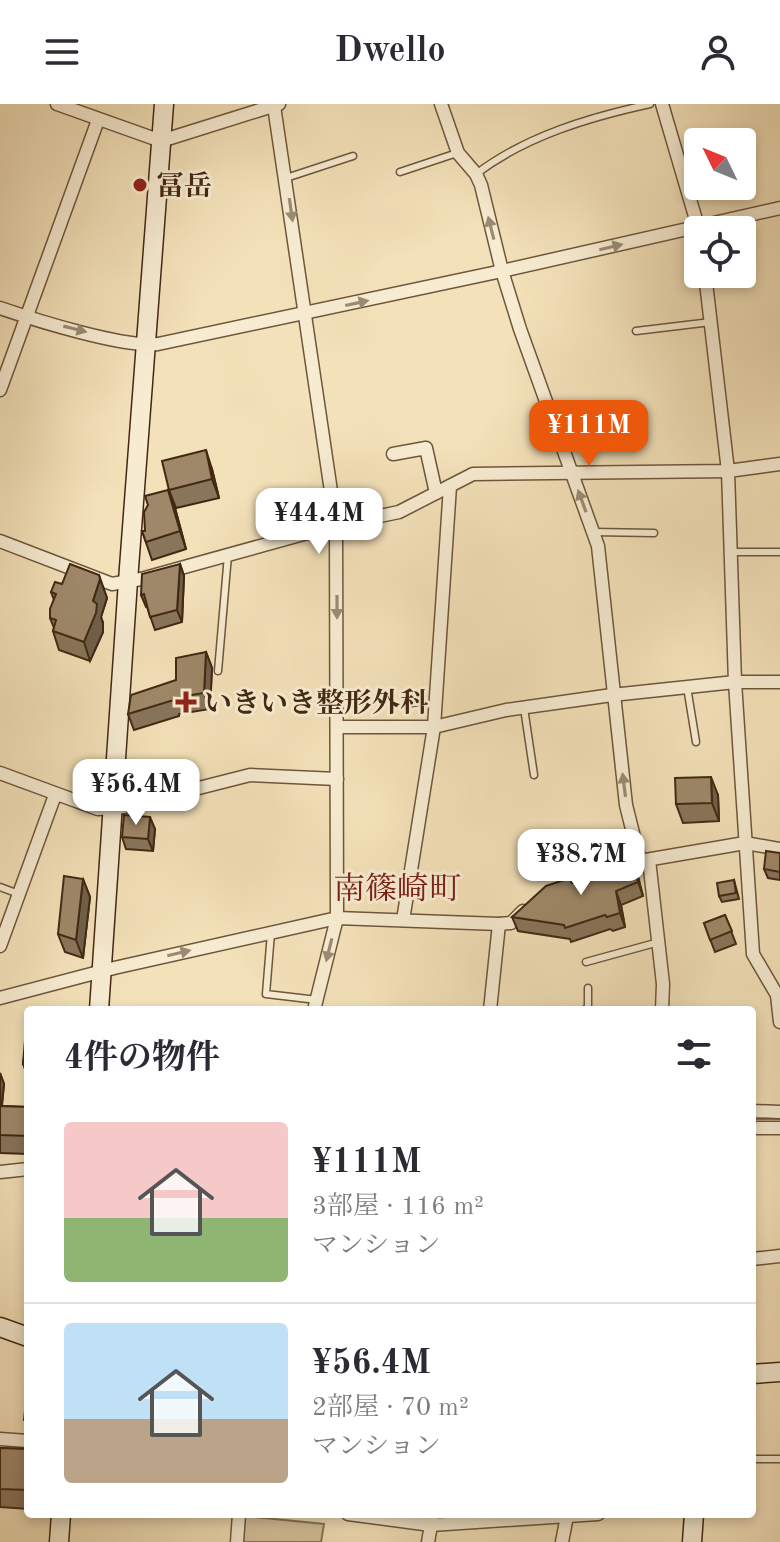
<!DOCTYPE html>
<html lang="ja">
<meta charset="utf-8">
<style>
:root{--surface:#fff;--page:#f2f2f3;--text:#2b2b33;--muted:#7c7c81;--line:#e1e1e2;--accent:#ea580c}
body{margin:0;font-family:"Old Standard TT","Noto Serif JP",serif;background:var(--page);color:var(--text);height:100vh;display:flex;flex-direction:column;font-size:30px;white-space:nowrap}
*{box-sizing:border-box;margin:0}
p{font-size:26px;color:var(--muted)}
.icon{flex:none;width:44px;height:44px;fill:none;stroke:currentColor;stroke-width:2;stroke-linecap:round;stroke-linejoin:round}
.map{position:relative;flex:1;overflow:hidden}
.drawer{position:absolute;left:24px;top:902px;width:732px;height:512px;display:flex;flex-direction:column;background:var(--surface);border-radius:8px;box-shadow:0 4px 12px #0003}
.drawer>*{flex:none}
.needle{width:52px;rotate:313deg}
.controls{position:absolute;left:684px;top:24px;display:grid;gap:16px}
.controls a{display:grid;place-items:center;width:72px;height:72px;border-radius:8px;background:var(--surface);box-shadow:0 4px 12px #0003;font-size:40px}
.price{position:absolute;translate:-50% -68px;padding:0 18px;border-radius:16px;background:#fff;color:#222;font-size:26px;line-height:52px;filter:drop-shadow(0 2px 4px #0008)}
.price::after{content:'';position:absolute;left:50%;top:48px;width:24px;height:18px;margin-left:-12px;background:inherit;clip-path:polygon(0 0,100% 0,50% 100%)}
.price.active{background:var(--accent);color:#fff}
ul{padding:0;list-style:none}
li{display:flex;align-items:center;gap:24px;height:200px;padding:0 40px}
li+li{border-top:2px solid var(--line)}
li span{display:grid;place-items:center;flex:none;width:224px;height:160px;border-radius:8px;color:#555}
li>.icon{margin-inline-start:auto}
span .icon{width:96px;height:96px;fill:#fffc;stroke-width:1}
li b{font-size:34px}
h2{display:flex;justify-content:space-between;align-items:center;height:96px;padding:0 40px;font-size:34px}
header{display:flex;justify-content:space-between;align-items:center;height:104px;padding:0 40px;background:var(--surface);font-size:36px;font-weight:700}
.map>svg:first-child{display:block}
.green{fill:#d5c29d;stroke:#8c7558;stroke-width:2}
.lines{fill:none;stroke-linecap:round;stroke-linejoin:round}
.stream{stroke:#887155;stroke-width:4}
.lane-casing{stroke:#6e563c;stroke-width:9}
.street-casing{stroke:#6e563c;stroke-width:15}
.secondary-casing{stroke:#422813;stroke-width:21}
.lane{stroke:#f7ecd2;stroke-width:6}
.street{stroke:#f7ecd2;stroke-width:12}
.secondary{stroke:#f7ecd2;stroke-width:18}
.wall{fill:#88755a;stroke:#422813;stroke-width:2}
.shaded-wall{fill:#6f5f4a;stroke:#422813;stroke-width:2}
.building{fill:#9e8869;stroke:#422813;stroke-width:2}
.oneway{fill:#9c8a72}
.poi-dot{fill:#8f2418;stroke:#f7ecd2;stroke-width:3}
.labels{text-anchor:middle;stroke-width:6;stroke-linejoin:round;paint-order:stroke}
.poi-label{font-size:28px;font-weight:bold;fill:#422813;stroke:#f7ecd2;text-anchor:start}
.quarter-label{font-size:32px;fill:#7a1f14;stroke:#f7ecd2}
</style>
<header><svg class="icon" aria-label="menu" viewBox="0 0 24 24"><path d="M4 6h16M4 12h16M4 18h16"/></svg>Dwello<svg class="icon" aria-label="person" viewBox="0 0 24 24"><circle cx="12" cy="8" r="4"/><path d="M4 21q1-7 8-7t8 7"/></svg></header>
<div class="map">
<svg width="780" height="1438" viewBox="0 0 780 1438">
<rect width="100%" height="100%" fill="#f3e1b9"/>
<filter id="stains"><feTurbulence type="fractalNoise" baseFrequency=".0025" numOctaves="4"/><feColorMatrix values="0 0 0 0 .2 0 0 0 0 .09 0 0 0 0 .02 0 0 0 .5 -.17"/></filter>
<radialGradient id="worn" r=".72"><stop offset=".6" stop-color="#630" stop-opacity="0"/><stop offset="1" stop-color="#630" stop-opacity=".3"/></radialGradient>
<polygon class="green" points="244,1412 324,1420 321,1438 243,1438"/>
<g class="lines">
<polyline class="stream" points="752,1014 780,1014"/>
<g class="lane-casing">
<g id="lane">
<polyline points="400,68 457,49"/>
<path d="M476 70C526 32 590 13 650 0"/>
<polyline points="286,74 353,52"/>
<polyline points="636,227 711,218"/>
<polyline points="593,428 654,429"/>
<polyline points="730,448 780,448"/>
<polyline points="218,567 228,451"/>
<polyline points="687,583 696,638"/>
<polyline points="524,604 534,671"/>
<polyline points="0,783 19,790"/>
<polyline points="271,829 266,890 317,896"/>
<polyline points="586,858 659,838"/>
<polyline points="584,906 588,903 588,884"/>
<polyline points="752,1355 780,1355"/>
</g>
</g>
<g class="street-casing">
<g id="street">
<polyline points="57,0 161,37 279,0"/>
<polyline points="441,0 458,49 476,70 481,81 502,167 520,225 598,442 626,701 640,757"/>
<polyline points="662,0 699,126"/>
<polyline points="274,2 336,421 337,814 314,906"/>
<polyline points="705,170 728,367 735,578 753,850 777,891 780,918"/>
<path d="M0 204C35 216 124 244 158 240L502 167 780 104"/>
<polyline points="0,286 98,16"/>
<polyline points="393,350 426,344 436,389"/>
<polyline points="0,437 112,480 141,475 336,421 399,408 473,370 728,367 780,360"/>
<polyline points="337,623 434,623 506,606 612,591 735,578 780,578"/>
<polyline points="0,669 98,705 124,703 250,671 337,675"/>
<polyline points="649,756 663,880 662,906"/>
<polyline points="562,783 640,757 745,739 780,745"/>
<polyline points="403,816 434,623 450,382"/>
<polyline points="0,842 55,691"/>
<polyline points="0,894 114,864 337,814 499,820 511,819 523,807"/>
<polyline points="490,906 499,820"/>
<polyline points="752,1007 780,1008"/>
<polyline points="752,1024 780,1024"/>
<polyline points="0,1068 28,1065"/>
<polyline points="752,1155 780,1152"/>
<polyline points="0,1335 28,1337"/>
<polyline points="348,1410 431,1421 598,1410"/>
<polyline points="237,1438 239,1410"/>
<polyline points="428,1438 433,1410"/>
<polyline points="562,1438 567,1412"/>
</g>
</g>
<g class="secondary-casing">
<g id="secondary">
<polyline points="99,906 128,477 164,0"/>
<polyline points="0,1223 28,1233"/>
<polyline points="752,1270 780,1268"/>
<polyline points="59,1438 61,1410"/>
<polyline points="692,1438 694,1410"/>
</g>
</g>
<use href="#lane" class="lane"/>
<use href="#street" class="street"/>
<use href="#secondary" class="secondary"/>
</g>
<g class="wall">
<polygon points="212,365 219,394 176,404 169,386"/>
<polygon points="168,386 175,404 186,445 152,456 142,427 145,427"/>
<polygon points="180,460 184,472 182,518 155,526 147,503 146,503 141,491"/>
<polygon points="99,471 107,494 101,513 103,519 103,528 90,557 59,546 53,527 54,524 50,514 54,496 51,488 62,480"/>
<polygon points="206,548 212,564 210,605 179,610 179,612 134,626 128,610 176,576"/>
<polygon points="718,691 719,717 683,719 676,700"/>
<polygon points="155,725 153,747 126,745 122,733"/>
<polygon points="780,749 780,776 768,774 764,765"/>
<polygon points="632,754 643,792 621,801 625,823 613,827 610,825 571,838 570,835 518,827 512,813 572,779 595,774"/>
<polygon points="83,775 90,793 83,854 65,848 58,830"/>
<polygon points="734,776 739,795 722,798 719,792"/>
<polygon points="725,811 736,840 715,848 704,819"/>
<polygon points="28,924 28,973 23,960"/>
<polygon points="0,969 4,980 2,1002 28,1003 28,1050 0,1049"/>
<polygon points="0,1344 28,1345 28,1405 0,1403"/>
</g>
<g class="shaded-wall">
<polygon points="206,346 212,365 219,394 212,375"/>
<polygon points="168,386 175,404 186,445 180,427"/>
<polygon points="180,460 184,472 182,518 177,506"/>
<polygon points="100,475 107,494 101,513 103,519 103,528 90,557 84,538 93,497"/>
<polygon points="206,548 212,564 210,605 204,589"/>
<polygon points="711,673 718,691 719,717 712,699"/>
<polygon points="150,713 155,725 153,747 148,735"/>
<polygon points="632,754 637,768 643,792 638,778"/>
<polygon points="83,775 90,793 83,854 76,836"/>
<polygon points="616,787 621,801 625,823 620,809"/>
<polygon points="0,969 4,980 0,1017"/>
</g>
<g class="building">
<polygon points="206,346 212,375 169,386 162,357"/>
<polygon points="168,386 180,427 146,438 142,427 145,427 144,408 148,401 145,392"/>
<polygon points="70,460 99,471 100,475 93,497 97,500 96,509 84,538 53,527 56,516 50,514 50,505 56,490 51,488 55,478 62,480"/>
<polygon points="180,460 177,506 150,513 144,490 141,491 142,470"/>
<polygon points="206,548 204,589 173,594 174,596 128,610 131,591 176,576 176,554"/>
<polygon points="711,673 712,699 676,700 675,674"/>
<polygon points="124,711 150,713 148,735 122,733"/>
<polygon points="766,747 780,749 780,768 764,765"/>
<polygon points="632,754 638,778 616,787 620,809 607,813 605,811 565,824 564,821 512,813 546,782 570,774 572,779 595,774 593,768"/>
<polygon points="64,772 83,775 76,836 58,830"/>
<polygon points="734,776 736,789 719,792 717,779"/>
<polygon points="725,811 732,827 710,836 704,819"/>
<polygon points="26,924 28,924 28,960 23,960"/>
<polygon points="0,1002 28,1003 28,1032 0,1031"/>
<polygon points="26,1297 28,1297 28,1316 24,1316"/>
<polygon points="0,1344 28,1345 28,1386 0,1385"/>
</g>
<defs><path id="oneway-solid" d="M-6-.8H1V-3.2L6.5 0L1 3.2V.8H-6Z" transform="scale(2)"/></defs>
<g class="oneway">
<use href="#oneway-solid" transform="translate(291 106) rotate(82)"/>
<use href="#oneway-solid" transform="translate(491 124) rotate(-104)"/>
<use href="#oneway-solid" transform="translate(611 143) rotate(-13)"/>
<use href="#oneway-solid" transform="translate(357 199) rotate(-12)"/>
<use href="#oneway-solid" transform="translate(75 225) rotate(14)"/>
<use href="#oneway-solid" transform="translate(582 397) rotate(-110)"/>
<use href="#oneway-solid" transform="translate(337 503) rotate(90)"/>
<use href="#oneway-solid" transform="translate(624 681) rotate(-97)"/>
<use href="#oneway-solid" transform="translate(329 846) rotate(104)"/>
<use href="#oneway-solid" transform="translate(179 849) rotate(-13)"/>
</g>
<g class="poi-dot">
<circle cx="140" cy="81" r="8"/>
<path d="M182 586h8v8h8v8h-8v8h-8v-8h-8v-8h8z"/>
</g>
<g class="labels">
<g class="poi-label">
<text x="156" y="91">冨岳</text>
<text x="204" y="608">いきいき整形外科</text>
</g>
<g class="quarter-label">
<text x="397" y="795">南篠崎町</text>
</g>
</g>
<rect width="100%" height="100%" filter="url(#stains)"/>
<rect width="100%" height="100%" fill="url(#worn)"/>
</svg>
<div class="controls">
<a><svg class="needle" viewBox="-14 -14 28 28"><path d="M0-13l5 13h-10z" fill="#e53935"/><path d="M0 13l5-13h-10z" fill="#7c7c81"/></svg></a>
<a><svg class="icon" aria-label="locate" viewBox="0 0 24 24"><circle cx="12" cy="12" r="6"/><path d="M12 2v4M12 18v4M2 12h4M18 12h4"/></svg></a>
</div>
<b class="price active" style="left:589px;top:364px">¥111M</b>
<b class="price" style="left:319px;top:452px">¥44.4M</b>
<b class="price" style="left:136px;top:723px">¥56.4M</b>
<b class="price" style="left:581px;top:793px">¥38.7M</b>
<section class="drawer">
<h2>4件の物件<svg class="icon" aria-label="filters" viewBox="0 0 24 24"><path d="M4 7h16M4 17h16"/><circle cx="9" cy="7" r="2"/><circle cx="15" cy="17" r="2"/></svg></h2>
<ul>
<li><span style="background:linear-gradient(#f6c9c9 60%,#8fb573 0)"><svg class="icon" aria-label="home" viewBox="0 0 24 24"><path d="M3 11l9-7 9 7M6 9v11h12V9"/></svg></span><div><b>¥111M</b><p>3部屋 · 116 m²</p><p>マンション</p></div></li>
<li><span style="background:linear-gradient(#bfe0f5 60%,#b9a48a 0)"><svg class="icon" aria-label="home" viewBox="0 0 24 24"><path d="M3 11l9-7 9 7M6 9v11h12V9"/></svg></span><div><b>¥56.4M</b><p>2部屋 · 70 m²</p><p>マンション</p></div></li>
</ul>
</section>
</div>
